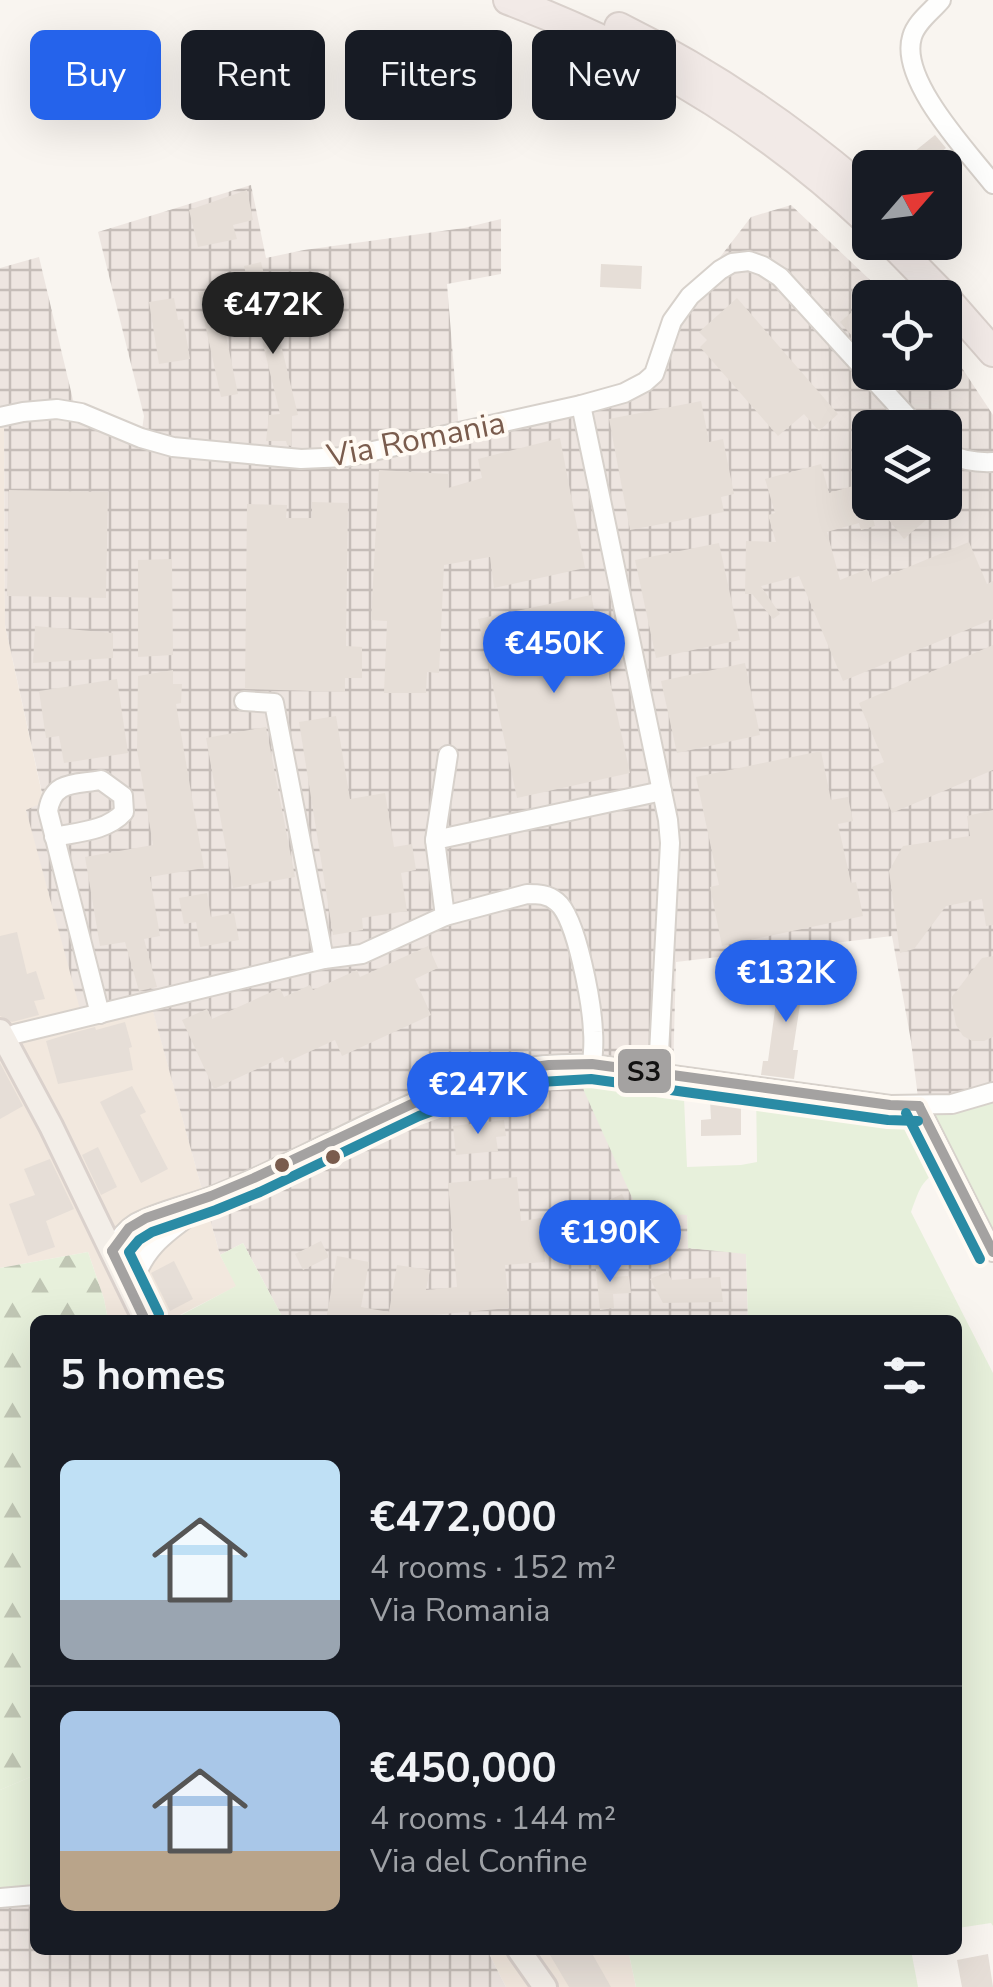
<!DOCTYPE html>
<meta charset="utf-8">
<style>
:root{--surface:#171b24;--page:#20242c;--text:#f1f3f6;--muted:#9ea1a6;--line:#363941;--accent:#2563eb}
body{margin:0;font-family:"Nunito Sans",sans-serif;background:var(--page);color:var(--text);height:100vh;display:flex;flex-direction:column;font-size:38px;white-space:nowrap}
*{box-sizing:border-box;margin:0}
p{font-size:32px;color:var(--muted)}
.icon{flex:none;width:55px;height:55px;fill:none;stroke:currentColor;stroke-width:2;stroke-linecap:round;stroke-linejoin:round}
.map{position:relative;flex:1;overflow:hidden}
.sheet{position:absolute;left:30px;top:1315px;width:932px;height:640px;display:flex;flex-direction:column;background:var(--surface);border-radius:15px;box-shadow:0 10px 40px #0002}
.sheet>*{flex:none}
.guide{position:absolute;left:30px;top:30px;width:935px;height:90px;display:flex;gap:20px}
.needle{width:65px;rotate:62deg}
.fabs{position:absolute;left:852px;top:150px;display:grid;gap:20px}
.fabs a{display:grid;place-items:center;width:110px;height:110px;border-radius:15px;background:var(--surface);box-shadow:0 10px 40px #0002;font-size:50px}
.price{position:absolute;translate:-50% -85px;padding:0 22px;border-radius:35px;background:var(--accent);color:#fff;font-size:32px;line-height:65px;filter:drop-shadow(0 2px 5px #0008)}
.price::after{content:'';position:absolute;left:50%;top:60px;width:30px;height:22px;margin-left:-15px;background:inherit;clip-path:polygon(0 0,100% 0,50% 100%)}
.price.active{background:#222;color:#fff}
ul{padding:0;list-style:none}
li{display:flex;align-items:center;gap:30px;height:250px;padding:0 30px}
li+li{border-top:2px solid var(--line)}
li span{display:grid;place-items:center;flex:none;width:280px;height:200px;border-radius:15px;color:#555}
li>.icon{margin-inline-start:auto}
span .icon{width:120px;height:120px;fill:#fffc;stroke-width:1}
li b{font-size:42px}
h2{display:flex;justify-content:space-between;align-items:center;height:120px;padding:0 30px;font-size:42px}
.chip{padding:0 35px;border-radius:15px;background:var(--surface);box-shadow:0 10px 40px #0002;font-size:35px;line-height:90px}
.chip.active{background:var(--accent);color:#fff}
.map>svg:first-child{display:block}
.residential{fill:#f2e8de}
.industrial{fill:url(#industrial-grid);fill-rule:evenodd}
.green{fill:#e7f0db}
.forest{fill:url(#forest-firs)}
.building{fill:#e6ded7}
.lines{fill:none;stroke-linecap:round;stroke-linejoin:round}
.minor-casing{stroke:#d7d1cb;stroke-width:22}
.major-casing{stroke:#dad1cc;stroke-width:28}
.highway-casing{stroke:#dad1cc;stroke-width:32}
.minor{stroke:#fefefd;stroke-width:18}
.major{stroke:#f3eee8;stroke-width:22}
.highway{stroke:#f2eae7;stroke-width:28}
.bus-1-casing{stroke:#fffaf3;stroke-width:18}
.bus-2-casing{stroke:#fffaf3;stroke-width:18}
.bus-1{stroke:#a4a2a1;stroke-width:10}
.bus-2{stroke:#2a8ba5;stroke-width:10}
.bus-dot{fill:#7a5c4d;stroke:#fffaf3;stroke-width:4}
.labels{text-anchor:middle;stroke-width:8;stroke-linejoin:round;paint-order:stroke}
.street-label{font-size:32px;fill:#7a5c4d;stroke:#fffaf3}
.line-badge{stroke:#fffaf3;stroke-width:4}
.pale-badge-label{font-size:28px;text-anchor:middle;font-weight:bold;fill:#111}
</style>
<div class="map">
<svg width="993" height="1987" viewBox="0 0 993 1987">
<defs>
<pattern id="industrial-grid" width="8" height="8" patternUnits="userSpaceOnUse" patternTransform="scale(2.5)"><rect width="8" height="8" fill="#ede5e0"/><path d="M0 4h8M4 0v8" fill="none" stroke="#c5bdb8"/></pattern>
<pattern id="forest-firs" width="22" height="20" patternUnits="userSpaceOnUse" patternTransform="scale(2.5)"><rect width="22" height="20" fill="#e7f0db"/><path d="M5 1l3.5 6h-7zM16 11l3.5 6h-7z" fill="#c0c6b4"/></pattern>
</defs>
<rect width="100%" height="100%" fill="#f9f5f0"/>
<g class="residential">
<polygon points="4,416 5,625 44,803 26,811 152,1007 220,1255 237,1286 170,1320 108,1320 104,1299 88,1252 0,1268 0,417"/>
<polygon points="487,1950 628,1950 636,1987 506,1987"/>
</g>
<g class="industrial">
<path d="M251 185 266 258 304 250 464 228 501 219V274L447 284 459 431 645 382 690 296 751 217 791 205 888 297 870 298V372H945V352L962 368 993 415V1092L919 1106 911 1041 892 936 676 962 673 1074 687 1215 688 1248 746 1253 748 1320H284L243 1243 220 1255 152 1008 81 1013 26 810 44 802 5 625 4 417H0V268L39 257 74 404 141 437 144 416 98 232ZM870 428H945V502H870Z"/>
<polygon points="35,1895 35,1950 487,1950 506,1987 0,1987 0,1898"/>
</g>
<g class="green">
<path d="M577 1064 683 1075 687 1167 741 1165 757 1162 756 1086 890 1105 993 1092V1252L949 1166C921 1180 922 1183 911 1212L993 1373V1926L991 1923 958 1928V1320H748L746 1254 688 1248 687 1215 639 1213 584 1091Z"/>
<polygon points="243,1243 284,1320 172,1320 236,1286 220,1255"/>
<polygon points="35,1775 35,1895 0,1898 0,1790"/>
<polygon points="628,1950 911,1950 918,1987 636,1987"/>
</g>
<polygon class="forest" points="88,1252 104,1299 108,1320 35,1320 35,1775 0,1790 0,1268"/>
<g class="building">
<polygon points="935,135 946,148 921,168 894,168"/>
<polygon points="247,190 253,220 233,225 237,239 198,247 189,210"/>
<polygon points="261,262 298,415 292,416 291,446 287,445 286,441 266,441 269,415 280,414 244,266"/>
<polygon points="601,264 642,266 641,289 600,287"/>
<polygon points="223,287 228,310 221,311 238,394 221,397 198,292"/>
<polygon points="174,298 178,320 183,319 190,359 159,364 149,302"/>
<polygon points="737,298 838,414 819,431 804,414 778,436 700,347 707,340 699,332"/>
<polygon points="852,312 870,333 870,357 840,322"/>
<polygon points="701,401 709,442 723,439 734,494 721,497 724,512 630,530 609,419"/>
<polygon points="560,438 585,568 494,588 490,557 444,565 439,673 427,672 426,693 384,693 387,621 371,620 379,470 449,474 448,488 482,478 478,459"/>
<polygon points="821,464 829,493 863,483 875,526 861,530 859,523 827,532 840,580 867,569 872,582 969,542 987,584 993,581 993,619 843,681 799,576 761,586 780,614 773,619 752,594 745,594 746,541 776,542 768,515 775,513 765,479"/>
<polygon points="9,490 108,492 106,598 7,596"/>
<polygon points="312,502 348,503 346,646 362,647 362,678 345,678 345,692 245,689 247,504 287,505 286,518 312,518"/>
<polygon points="891,502 927,502 935,512 904,539 888,519 898,510"/>
<polygon points="719,543 740,640 656,658 635,560"/>
<polygon points="172,559 173,655 138,657 138,560"/>
<polygon points="591,595 630,773 517,798 478,619"/>
<polygon points="35,626 113,633 113,658 33,663"/>
<polygon points="993,645 993,770 892,813 872,767 884,762 859,703"/>
<polygon points="745,663 760,735 677,753 661,681"/>
<polygon points="173,670 173,684 182,684 181,703 176,704 204,868 150,877 160,936 144,939 157,987 139,991 125,942 100,946 85,857 153,845 137,750 138,676"/>
<polygon points="117,679 128,753 64,763 59,736 46,738 39,691"/>
<polygon points="336,716 350,799 385,793 394,847 412,844 416,870 401,873 407,911 362,918 363,930 333,935 299,722"/>
<polygon points="266,727 295,877 233,888 206,738"/>
<polygon points="821,751 831,800 848,797 853,821 838,824 851,883 856,882 863,916 722,946 710,887 719,885 696,777"/>
<polygon points="993,810 993,925 986,926 982,899 946,906 914,949 900,953 889,871 903,846 970,836 967,816"/>
<polygon points="207,893 211,917 234,913 239,940 200,947 196,922 184,924 179,898"/>
<polygon points="17,932 27,974 36,971 45,999 34,1001 39,1015 12,1022 0,1016 0,936"/>
<polygon points="428,946 438,968 415,979 431,1015 342,1056 335,1040 285,1063 283,1057 214,1089 182,1020 207,1009 212,1019 280,988 284,997 310,985 313,990 357,970 360,977"/>
<polygon points="993,956 993,1037 984,1041 972,1041 963,1036 956,1025 951,998 982,958"/>
<polygon points="790,962 809,965 806,985 803,985 793,1050 798,1050 794,1079 761,1075 763,1061 768,1061 778,988 786,990"/>
<polygon points="125,1022 132,1047 129,1048 133,1070 58,1084 46,1041 72,1033 95,1027 96,1030"/>
<polygon points="0,1063 23,1106 0,1119"/>
<polygon points="132,1086 146,1112 140,1115 168,1169 141,1183 100,1102"/>
<polygon points="710,1101 741,1101 741,1135 701,1136 701,1120 711,1119"/>
<polygon points="504,1120 506,1136 496,1137 498,1151 456,1155 453,1126"/>
<polygon points="98,1147 117,1187 101,1195 82,1155"/>
<polygon points="50,1159 74,1209 46,1221 55,1247 28,1256 9,1204 35,1195 24,1169"/>
<polygon points="517,1177 521,1221 541,1218 545,1262 505,1265 509,1308 422,1316 422,1320 326,1320 337,1256 369,1262 361,1307 389,1312 397,1265 430,1270 426,1290 457,1287 448,1183"/>
<polygon points="622,1194 639,1228 626,1235 607,1201"/>
<polygon points="321,1241 329,1257 303,1270 295,1254"/>
<polygon points="608,1260 610,1277 629,1276 631,1293 613,1294 614,1308 600,1310 595,1261"/>
<polygon points="174,1261 193,1299 170,1311 151,1273"/>
<polygon points="667,1272 672,1280 720,1277 723,1302 663,1303 650,1279"/>
<polygon points="547,1950 590,1950 611,1987 569,1987"/>
<polygon points="988,1954 993,1987 962,1987 957,1960"/>
</g>
<g class="lines">
<g class="minor-casing">
<g id="minor">
<path d="M941 0C932 11 916 22 912 37 899 80 968 152 993 184"/>
<polyline points="581,405 668,820 670,843 658,1072"/>
<polyline points="0,417 23,412 57,409 81,413 141,438 173,447 301,459 346,457 581,405 624,393 645,382 654,374 672,321 690,296 720,270 732,263 749,261 763,266 780,277 918,428"/>
<path d="M945 453C961 460 975 463 993 462"/>
<polyline points="244,701 274,703 324,959"/>
<path d="M54 837C78 832 107 831 124 812L123 796 101 780C75 785 53 780 48 811L100 1014"/>
<polyline points="435,840 448,755"/>
<polyline points="445,916 435,840 662,791"/>
<path d="M15 1034 324 959 362 954 445 916 527 894C538 894 548 894 557 902 577 918 592 1005 593 1032 594 1043 593 1054 592 1064"/>
<polyline points="919,1106 993,1252"/>
<path d="M150 1248 130 1252 112 1251C117 1241 126 1229 136 1223 163 1209 194 1204 222 1192 309 1157 390 1106 479 1078 516 1066 554 1063 592 1064L890 1105 952 1104 993 1092"/>
<path d="M131 1293C140 1247 170 1230 205 1205"/>
<polyline points="0,1898 35,1895"/>
</g>
</g>
<g class="major-casing">
<g id="major">
<polyline points="0,1031 51,1126 145,1320"/>
<polyline points="519,1950 545,1987"/>
</g>
</g>
<g class="highway-casing">
<g id="highway">
<path d="M508 0C642 50 766 125 870 223"/>
<path d="M619 27C706 70 785 123 858 185"/>
<polyline points="891,242 943,295 993,352"/>
</g>
</g>
<use href="#minor" class="minor"/>
<use href="#major" class="major"/>
<use href="#highway" class="highway"/>
<g class="bus-1-casing">
<g id="bus-1">
<polyline points="919,1106 993,1252"/>
<polyline points="112,1251 129,1228 146,1218 211,1196 254,1178 414,1103 479,1078 507,1071 549,1065 592,1064 890,1105 919,1106"/>
<polyline points="112,1251 145,1320"/>
</g>
</g>
<g class="bus-2-casing">
<g id="bus-2">
<polyline points="906,1113 980,1259"/>
<polyline points="159,1314 129,1252 139,1240 152,1232 216,1210 260,1192 419,1116 484,1092 523,1083 591,1079 888,1120 918,1121"/>
</g>
</g>
<use href="#bus-1" class="bus-1"/>
<use href="#bus-2" class="bus-2"/>
</g>
<g class="bus-dot">
<circle cx="333" cy="1157" r="9"/>
<circle cx="282" cy="1165" r="9"/>
</g>
<g class="labels">
<g class="street-label">
<text transform="translate(416 439) rotate(-11)" y="11">Via Romania</text>
</g>
</g>
<rect class="line-badge" x="616" y="1047" width="57" height="48" rx="10" fill="#a4a2a1"/>
<g class="pale-badge-label">
<text x="644" y="1081">S3</text>
</g>
</svg>
<div class="fabs">
<a><svg class="needle" viewBox="-14 -14 28 28"><path d="M0-13l5 13h-10z" fill="#e53935"/><path d="M0 13l5-13h-10z" fill="#9ea1a6"/></svg></a>
<a><svg class="icon" aria-label="locate" viewBox="0 0 24 24"><circle cx="12" cy="12" r="6"/><path d="M12 2v4M12 18v4M2 12h4M18 12h4"/></svg></a>
<a><svg class="icon" aria-label="layers" viewBox="0 0 24 24"><path d="M12 4l9 5-9 5-9-5zM3 14l9 5 9-5"/></svg></a>
</div>
<b class="price active" style="left:273px;top:357px">€472K</b>
<b class="price" style="left:554px;top:696px">€450K</b>
<b class="price" style="left:786px;top:1025px">€132K</b>
<b class="price" style="left:478px;top:1137px">€247K</b>
<b class="price" style="left:610px;top:1285px">€190K</b>
<div class="guide">
<a class="chip active">Buy</a>
<a class="chip">Rent</a>
<a class="chip">Filters</a>
<a class="chip">New</a>
</div>
<section class="sheet">
<h2>5 homes<svg class="icon" aria-label="filters" viewBox="0 0 24 24"><path d="M4 7h16M4 17h16"/><circle cx="9" cy="7" r="2"/><circle cx="15" cy="17" r="2"/></svg></h2>
<ul>
<li><span style="background:linear-gradient(#bfe0f5 70%,#9aa5b1 0)"><svg class="icon" aria-label="home" viewBox="0 0 24 24"><path d="M3 11l9-7 9 7M6 9v11h12V9"/></svg></span><div><b>€472,000</b><p>4 rooms · 152 m²</p><p>Via Romania</p></div></li>
<li><span style="background:linear-gradient(#a9c7e8 70%,#b9a48a 0)"><svg class="icon" aria-label="home" viewBox="0 0 24 24"><path d="M3 11l9-7 9 7M6 9v11h12V9"/></svg></span><div><b>€450,000</b><p>4 rooms · 144 m²</p><p>Via del Confine</p></div></li>
</ul>
</section>
</div>
